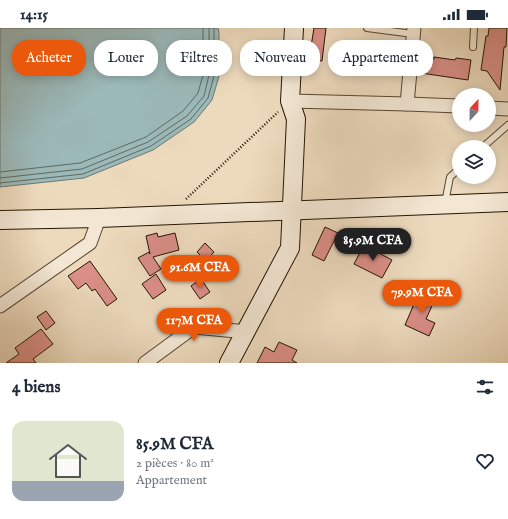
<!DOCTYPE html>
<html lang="fr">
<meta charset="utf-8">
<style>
:root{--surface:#fff;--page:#f6f6f7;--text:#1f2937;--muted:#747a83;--line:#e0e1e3;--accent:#ea580c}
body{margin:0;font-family:"IM FELL English",serif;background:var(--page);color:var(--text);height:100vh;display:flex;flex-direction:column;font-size:15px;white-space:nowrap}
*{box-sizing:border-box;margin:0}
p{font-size:13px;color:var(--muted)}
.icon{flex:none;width:22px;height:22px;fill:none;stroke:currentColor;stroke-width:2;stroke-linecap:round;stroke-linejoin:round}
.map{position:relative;height:335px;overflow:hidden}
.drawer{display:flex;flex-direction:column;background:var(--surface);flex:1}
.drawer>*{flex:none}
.guide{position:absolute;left:12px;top:12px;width:484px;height:36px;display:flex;gap:8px}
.needle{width:26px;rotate:22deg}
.tools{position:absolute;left:452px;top:60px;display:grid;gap:8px}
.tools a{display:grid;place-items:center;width:44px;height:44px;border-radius:50%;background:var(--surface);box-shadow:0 2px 10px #0003;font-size:20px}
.price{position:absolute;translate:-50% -34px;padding:0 9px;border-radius:14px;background:var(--accent);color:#fff;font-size:13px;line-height:26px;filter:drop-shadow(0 1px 2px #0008)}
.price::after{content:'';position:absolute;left:50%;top:24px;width:12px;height:9px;margin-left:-6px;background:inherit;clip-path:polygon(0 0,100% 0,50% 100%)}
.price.on{background:#222;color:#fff}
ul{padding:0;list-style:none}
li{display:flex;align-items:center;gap:12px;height:100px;padding:0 12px}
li+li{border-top:1px solid var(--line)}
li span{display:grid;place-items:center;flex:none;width:112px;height:80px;border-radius:12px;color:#555}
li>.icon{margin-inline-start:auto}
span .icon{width:48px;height:48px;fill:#fffc;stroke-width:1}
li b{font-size:17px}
h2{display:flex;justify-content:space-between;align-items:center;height:48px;padding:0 12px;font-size:17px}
.pill{padding:0 14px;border-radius:16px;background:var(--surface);box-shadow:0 2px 10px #0003;font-size:14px;line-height:36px}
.pill.on{background:var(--accent);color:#fff}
.status{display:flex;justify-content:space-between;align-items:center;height:28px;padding:0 20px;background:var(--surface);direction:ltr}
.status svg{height:11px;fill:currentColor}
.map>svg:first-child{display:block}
.water{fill:#9bb9b9;stroke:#6b7870}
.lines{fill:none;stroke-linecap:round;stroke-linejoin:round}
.shore{stroke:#60685e;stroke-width:1}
.building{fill:#db8f88;stroke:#241603}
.lane-casing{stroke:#564732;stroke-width:8}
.street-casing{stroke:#564732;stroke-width:15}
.secondary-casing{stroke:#241603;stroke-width:20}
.path{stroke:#241603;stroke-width:2.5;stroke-dasharray:1 2;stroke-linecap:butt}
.lane{stroke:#f3e7d4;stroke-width:6}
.street{stroke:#f3e7d4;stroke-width:13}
.secondary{stroke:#f3e7d4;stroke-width:18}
</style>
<div class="status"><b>14:15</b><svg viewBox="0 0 49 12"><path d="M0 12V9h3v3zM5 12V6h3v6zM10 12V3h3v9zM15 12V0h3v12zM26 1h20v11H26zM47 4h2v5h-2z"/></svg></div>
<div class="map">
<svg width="508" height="335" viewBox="0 0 508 335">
<rect width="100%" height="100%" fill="#eddabd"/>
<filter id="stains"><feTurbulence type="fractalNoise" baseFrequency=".005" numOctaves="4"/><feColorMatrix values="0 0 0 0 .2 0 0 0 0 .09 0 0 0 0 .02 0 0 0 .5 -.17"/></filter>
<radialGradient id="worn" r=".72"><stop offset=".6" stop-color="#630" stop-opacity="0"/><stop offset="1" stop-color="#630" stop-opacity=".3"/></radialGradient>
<polygon class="water" points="0,0 218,0 219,5 219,48 212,72 194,94 153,122 84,150 0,159"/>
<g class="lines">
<g class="shore">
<polyline points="0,144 80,135 146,109 183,83 198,65 203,47 203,0"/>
<polyline points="0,150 82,141 148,114 187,88 204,68 209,47 209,0"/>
<polyline points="0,155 83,146 151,118 191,91 208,70 214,48 214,0"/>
</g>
</g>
<g class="building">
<polygon points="314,0 326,0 322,33 309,31"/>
<polygon points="489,0 507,0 506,19 504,19 500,62 487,43 481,42 486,8 488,8"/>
<polygon points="349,21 391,29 389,41 347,35"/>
<polygon points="434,29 455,32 456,30 471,32 468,52 421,45 423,30 434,31"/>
<polygon points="325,199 338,205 324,233 312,227"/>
<polygon points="157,205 158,209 175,205 179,222 153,229 161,241 150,248 138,230 149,224 150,226 146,208"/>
<polygon points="205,215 214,224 206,233 197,224"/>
<polygon points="364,217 392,232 382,250 354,236"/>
<polygon points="90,233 117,271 107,278 95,261 92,263 86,255 78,261 68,248"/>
<polygon points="156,246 166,262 153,271 142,256"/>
<polygon points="201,251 210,264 200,271 191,258"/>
<polygon points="420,262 436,269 426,291 435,295 429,308 405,297"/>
<polygon points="46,283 55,295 46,302 37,289"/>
<polygon points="41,301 53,316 33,331 36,335 6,335 19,326 15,320"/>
<polygon points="279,314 297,322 292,332 297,335 257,335 265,319 274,324"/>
</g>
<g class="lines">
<g class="lane-casing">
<g id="lane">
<polyline points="367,0 413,6"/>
<polyline points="473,19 474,0"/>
<polyline points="483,119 508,97"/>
<polyline points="445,175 450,149 459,141"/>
</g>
</g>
<g class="street-casing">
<g id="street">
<polyline points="290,73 407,76 459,78"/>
<polyline points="407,76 414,0"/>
<polyline points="489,80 508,81"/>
<polyline points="0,278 90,215 99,190"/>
<polyline points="145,335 194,299 247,304"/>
</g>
</g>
<g class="secondary-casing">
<g id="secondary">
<polyline points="0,192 99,190 508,174"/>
<polyline points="229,335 290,220 296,91 290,73 294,0"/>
</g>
</g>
<polyline class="path" points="186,171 278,84"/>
<use href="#lane" class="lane"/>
<use href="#street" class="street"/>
<use href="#secondary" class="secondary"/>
</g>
<rect width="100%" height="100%" filter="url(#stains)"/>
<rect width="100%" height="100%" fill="url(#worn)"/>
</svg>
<div class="tools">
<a><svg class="needle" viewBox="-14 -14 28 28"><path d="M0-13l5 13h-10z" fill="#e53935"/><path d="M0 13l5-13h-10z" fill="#747a83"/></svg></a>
<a><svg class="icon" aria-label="layers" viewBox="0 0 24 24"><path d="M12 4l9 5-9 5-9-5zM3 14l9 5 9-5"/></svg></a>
</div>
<b class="price on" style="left:373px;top:234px">85.9M CFA</b>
<b class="price" style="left:200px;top:261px">91.6M CFA</b>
<b class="price" style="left:422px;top:286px">79.9M CFA</b>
<b class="price" style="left:194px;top:314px">117M CFA</b>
<div class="guide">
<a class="pill on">Acheter</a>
<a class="pill">Louer</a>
<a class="pill">Filtres</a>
<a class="pill">Nouveau</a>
<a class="pill">Appartement</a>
</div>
</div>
<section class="drawer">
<h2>4 biens<svg class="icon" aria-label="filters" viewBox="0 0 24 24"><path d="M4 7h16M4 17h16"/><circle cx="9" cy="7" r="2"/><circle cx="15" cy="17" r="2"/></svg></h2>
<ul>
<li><span style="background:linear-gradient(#dfe7d0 75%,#9aa5b1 0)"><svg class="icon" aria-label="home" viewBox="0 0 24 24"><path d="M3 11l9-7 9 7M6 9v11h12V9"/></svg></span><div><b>85.9M CFA</b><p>2 pièces · 80 m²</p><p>Appartement</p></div><svg class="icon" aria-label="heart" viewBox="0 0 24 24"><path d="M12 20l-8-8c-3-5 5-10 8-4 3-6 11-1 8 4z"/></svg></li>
</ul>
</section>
